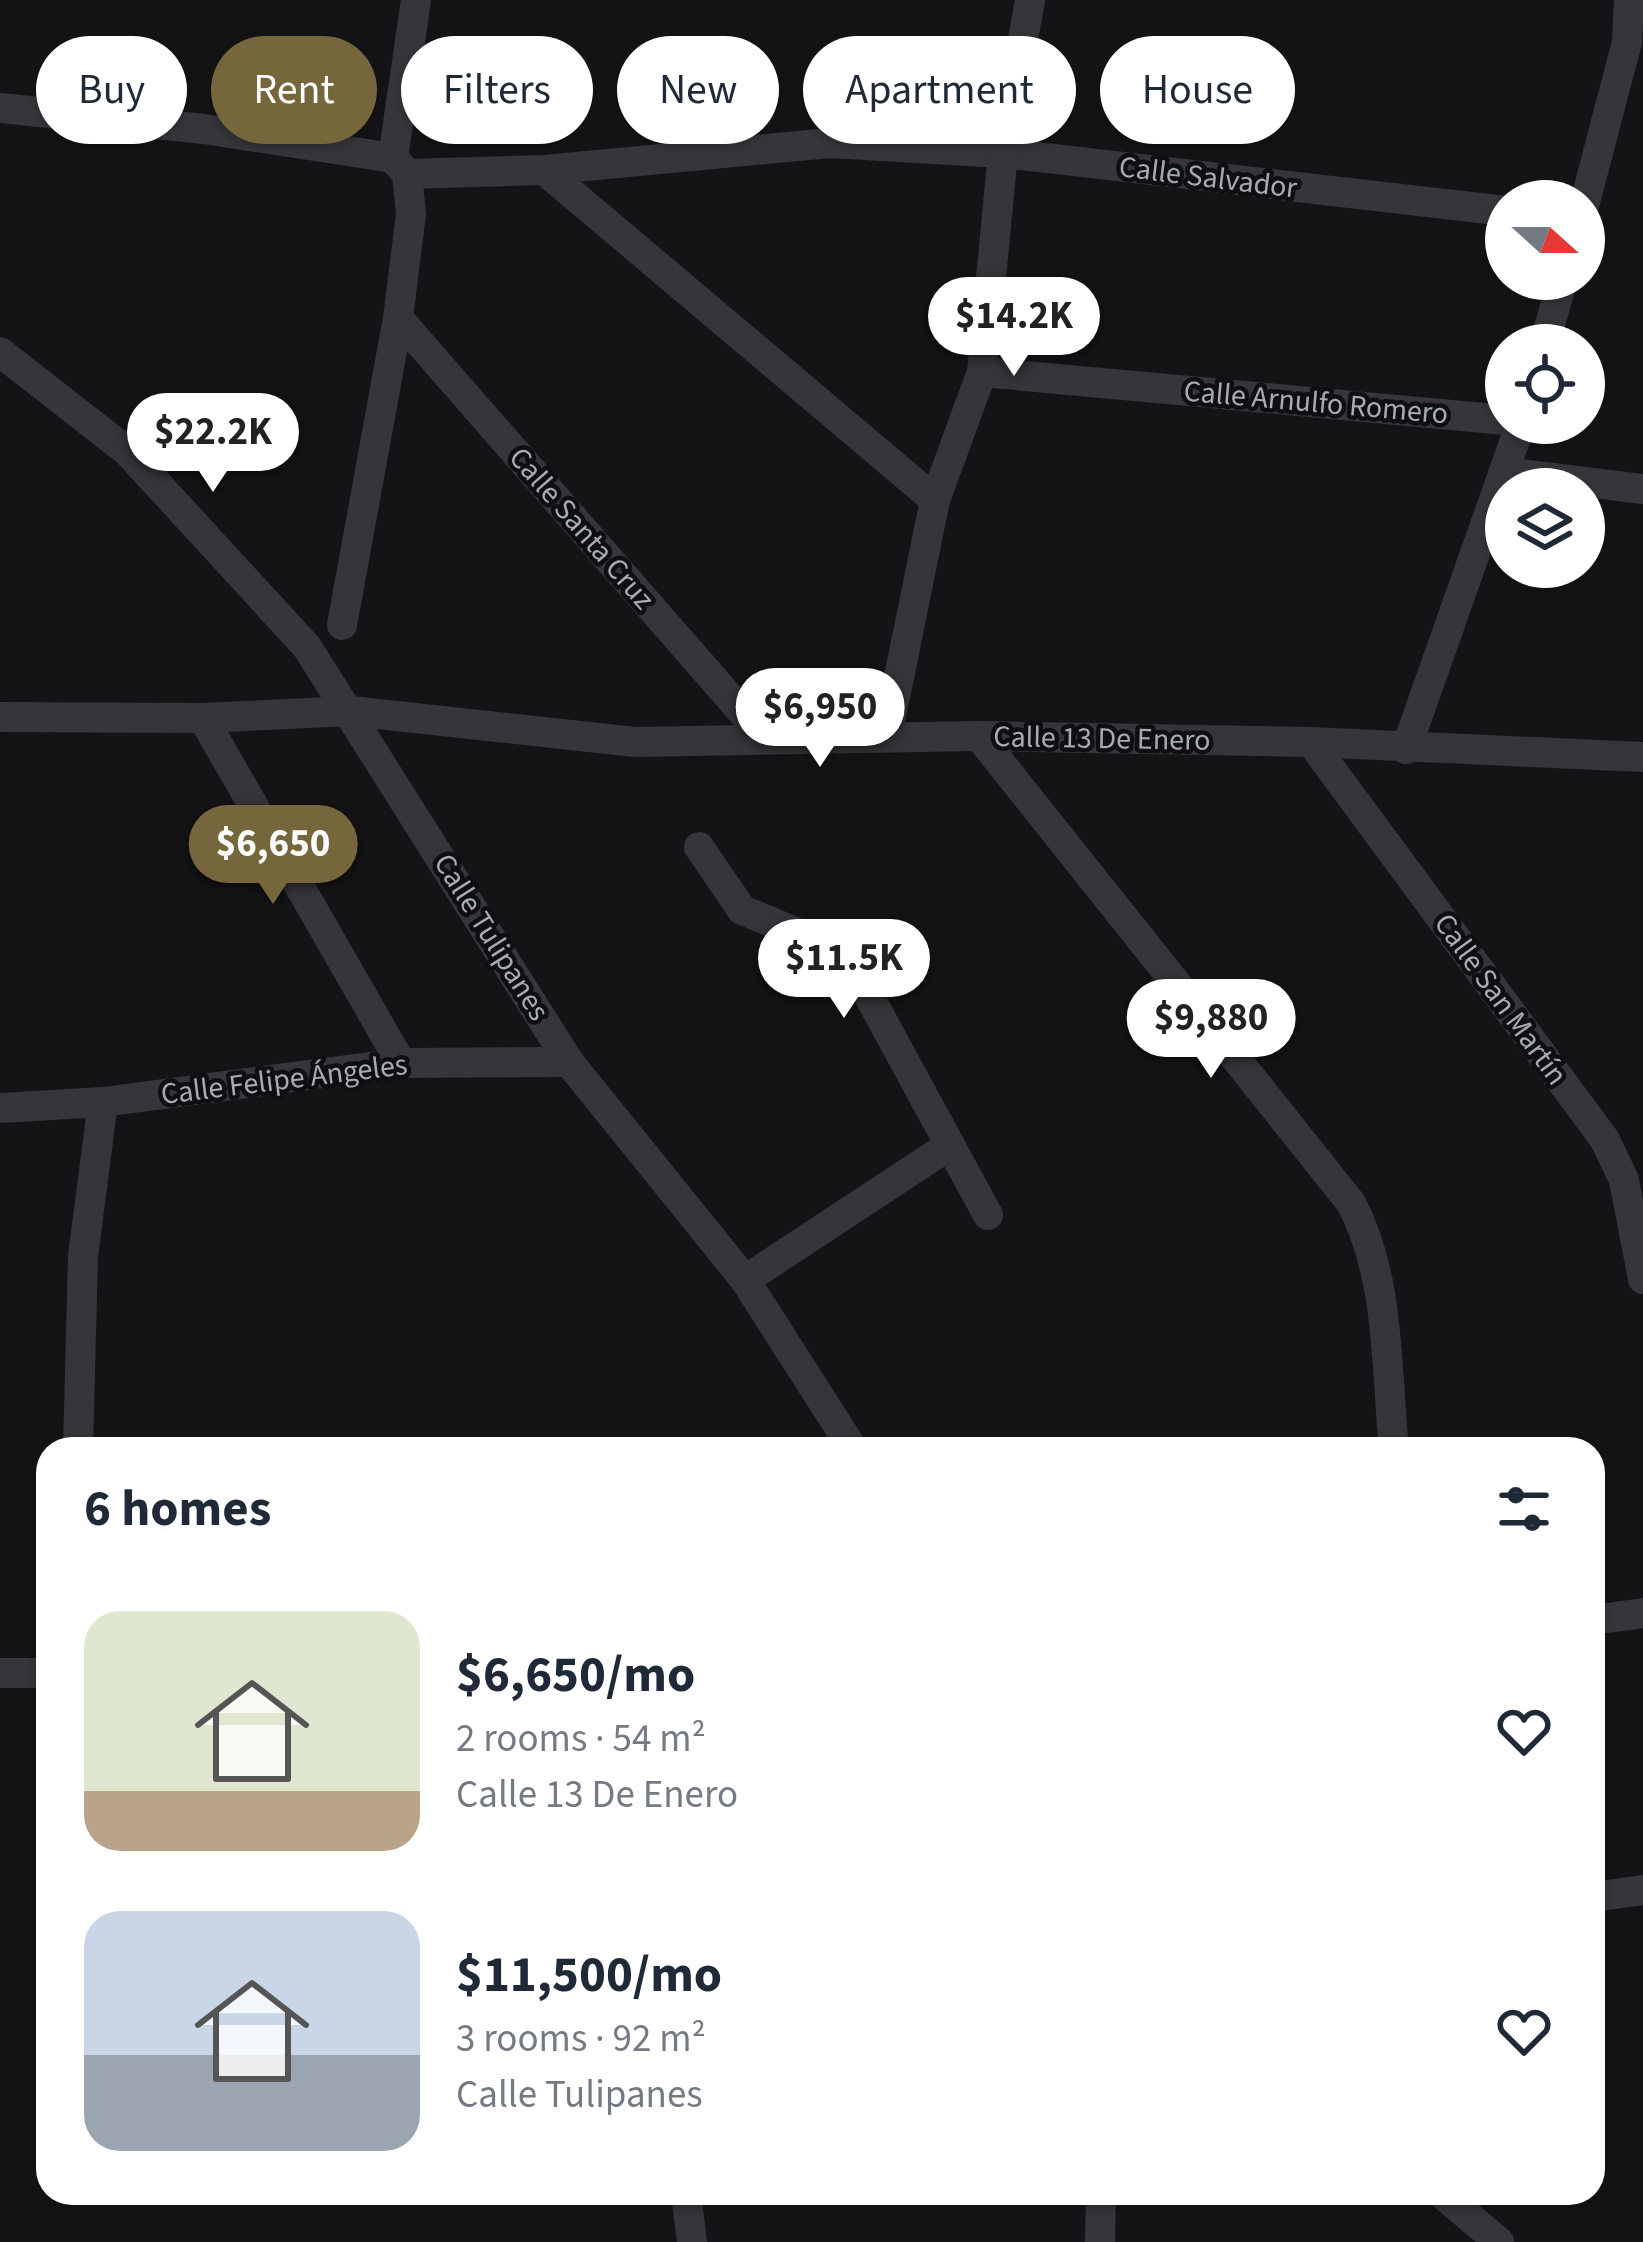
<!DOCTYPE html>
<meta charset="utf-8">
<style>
:root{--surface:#fff;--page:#f2f2f3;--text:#1f2937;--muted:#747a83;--accent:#75663c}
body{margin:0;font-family:"Source Sans 3",sans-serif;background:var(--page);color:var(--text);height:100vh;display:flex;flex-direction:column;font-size:45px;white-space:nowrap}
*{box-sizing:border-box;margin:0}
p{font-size:39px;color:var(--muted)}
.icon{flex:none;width:66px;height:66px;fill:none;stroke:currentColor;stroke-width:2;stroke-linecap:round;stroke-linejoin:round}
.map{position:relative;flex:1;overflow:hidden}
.sheet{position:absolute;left:36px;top:1437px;width:1569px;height:768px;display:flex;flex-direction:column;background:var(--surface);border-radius:36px;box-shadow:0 3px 9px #0004}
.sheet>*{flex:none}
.banner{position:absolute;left:36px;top:36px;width:1572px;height:108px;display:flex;gap:24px}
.needle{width:78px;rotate:111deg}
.controls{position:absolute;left:1485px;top:180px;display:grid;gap:24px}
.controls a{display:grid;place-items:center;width:120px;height:120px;border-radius:50%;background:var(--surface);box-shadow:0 3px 9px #0004;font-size:60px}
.price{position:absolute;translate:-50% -102px;padding:0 27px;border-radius:42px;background:#fff;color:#222;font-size:39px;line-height:78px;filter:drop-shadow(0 3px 6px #0008)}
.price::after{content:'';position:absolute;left:50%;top:72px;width:36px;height:27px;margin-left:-18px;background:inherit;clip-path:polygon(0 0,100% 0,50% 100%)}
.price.on{background:var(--accent);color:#fff}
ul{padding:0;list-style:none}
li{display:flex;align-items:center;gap:36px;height:300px;padding:0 48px}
li span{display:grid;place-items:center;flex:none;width:336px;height:240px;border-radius:36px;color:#555}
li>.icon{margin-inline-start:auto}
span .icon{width:144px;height:144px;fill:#fffc;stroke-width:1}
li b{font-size:51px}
h2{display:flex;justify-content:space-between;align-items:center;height:144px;padding:0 48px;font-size:51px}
.chip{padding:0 42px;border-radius:54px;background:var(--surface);box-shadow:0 3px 9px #0004;font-size:42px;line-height:108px}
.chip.on{background:var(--accent);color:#fff}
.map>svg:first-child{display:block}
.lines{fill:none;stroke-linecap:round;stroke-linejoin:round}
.minor{stroke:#36363a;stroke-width:30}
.labels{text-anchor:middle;stroke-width:9;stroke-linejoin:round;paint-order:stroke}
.street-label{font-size:30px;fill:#a7abb5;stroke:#0f0f11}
</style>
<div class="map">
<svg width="1643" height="2242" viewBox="0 0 1643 2242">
<rect width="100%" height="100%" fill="#141416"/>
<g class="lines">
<g class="minor">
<polyline points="0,108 204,129 393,158"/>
<polyline points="544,170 935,500"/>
<polyline points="407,174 544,170 830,143 1003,153 1506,211"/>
<polyline points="1584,206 1627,42 1629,0"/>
<polyline points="398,318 765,738"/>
<polyline points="1544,345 1563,279"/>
<polyline points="0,352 128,452 307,647 569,1062 745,1280 853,1449"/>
<polyline points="982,372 1506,420"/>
<polyline points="1504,472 1643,489"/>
<polyline points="342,625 398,318 411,214 407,174 393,158 416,0"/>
<polyline points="0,717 203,718 351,711 635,742 979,736 1311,742 1643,757"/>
<polyline points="203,718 401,1063"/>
<polyline points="887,736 935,500 982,372 1003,153 1030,0"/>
<path d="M979 736 1351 1203C1390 1276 1386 1368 1394 1449"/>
<polyline points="1311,742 1605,1140 1624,1180 1643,1279"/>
<polyline points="1406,749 1521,423"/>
<polyline points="699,847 742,910 829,946 851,963 988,1215"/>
<polyline points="0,1108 103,1102 401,1063 569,1062"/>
<polyline points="745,1280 947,1147"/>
<polyline points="78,1449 83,1256 103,1102"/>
<polyline points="1593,1620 1643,1613"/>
<polyline points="0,1673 48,1673"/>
<polyline points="1593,1897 1643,1890"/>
<polyline points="686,2193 692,2242"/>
<polyline points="1441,2193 1499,2242"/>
<polyline points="1100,2242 1101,2193"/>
</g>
</g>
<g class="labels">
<g class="street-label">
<text transform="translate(1208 177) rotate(7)" y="10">Calle Salvador</text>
<text transform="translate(1316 402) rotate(5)" y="10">Calle Arnulfo Romero</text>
<text transform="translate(582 528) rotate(49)" y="10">Calle Santa Cruz</text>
<text transform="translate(1102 738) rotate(1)" y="10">Calle 13 De Enero</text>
<text transform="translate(492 937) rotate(58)" y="10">Calle Tulipanes</text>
<text transform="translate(1501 999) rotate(54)" y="10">Calle San Martín</text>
<text transform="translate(284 1079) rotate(-7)" y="10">Calle Felipe Ángeles</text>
</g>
</g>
</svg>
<div class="controls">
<a><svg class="needle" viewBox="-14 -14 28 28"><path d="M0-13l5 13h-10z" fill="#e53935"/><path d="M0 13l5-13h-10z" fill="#747a83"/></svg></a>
<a><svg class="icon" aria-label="locate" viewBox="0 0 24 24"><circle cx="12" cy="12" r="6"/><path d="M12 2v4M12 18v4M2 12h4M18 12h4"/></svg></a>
<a><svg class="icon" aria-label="layers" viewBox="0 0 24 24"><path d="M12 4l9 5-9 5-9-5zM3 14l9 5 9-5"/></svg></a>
</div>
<b class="price" style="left:1014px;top:379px">$14.2K</b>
<b class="price" style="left:213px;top:495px">$22.2K</b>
<b class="price" style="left:820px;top:770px">$6,950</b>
<b class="price on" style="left:273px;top:907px">$6,650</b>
<b class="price" style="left:844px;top:1021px">$11.5K</b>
<b class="price" style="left:1211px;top:1081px">$9,880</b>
<div class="banner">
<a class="chip">Buy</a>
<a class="chip on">Rent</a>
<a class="chip">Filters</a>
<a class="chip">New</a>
<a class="chip">Apartment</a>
<a class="chip">House</a>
</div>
<section class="sheet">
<h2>6 homes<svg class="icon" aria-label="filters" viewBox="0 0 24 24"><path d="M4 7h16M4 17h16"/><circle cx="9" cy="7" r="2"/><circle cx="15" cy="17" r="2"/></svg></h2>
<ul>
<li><span style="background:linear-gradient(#dfe7d0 75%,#b9a48a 0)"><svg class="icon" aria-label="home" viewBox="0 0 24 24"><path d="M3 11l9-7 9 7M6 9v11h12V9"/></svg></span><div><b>$6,650/mo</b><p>2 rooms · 54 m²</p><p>Calle 13 De Enero</p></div><svg class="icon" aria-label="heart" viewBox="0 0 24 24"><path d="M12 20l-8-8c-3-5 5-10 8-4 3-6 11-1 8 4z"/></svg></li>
<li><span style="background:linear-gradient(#c9d6e8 60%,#9aa5b1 0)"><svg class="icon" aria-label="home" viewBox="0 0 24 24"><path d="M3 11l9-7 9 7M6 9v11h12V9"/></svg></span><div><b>$11,500/mo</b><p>3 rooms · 92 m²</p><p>Calle Tulipanes</p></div><svg class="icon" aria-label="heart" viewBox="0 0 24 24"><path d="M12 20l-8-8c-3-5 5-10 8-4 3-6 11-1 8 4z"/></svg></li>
</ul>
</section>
</div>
